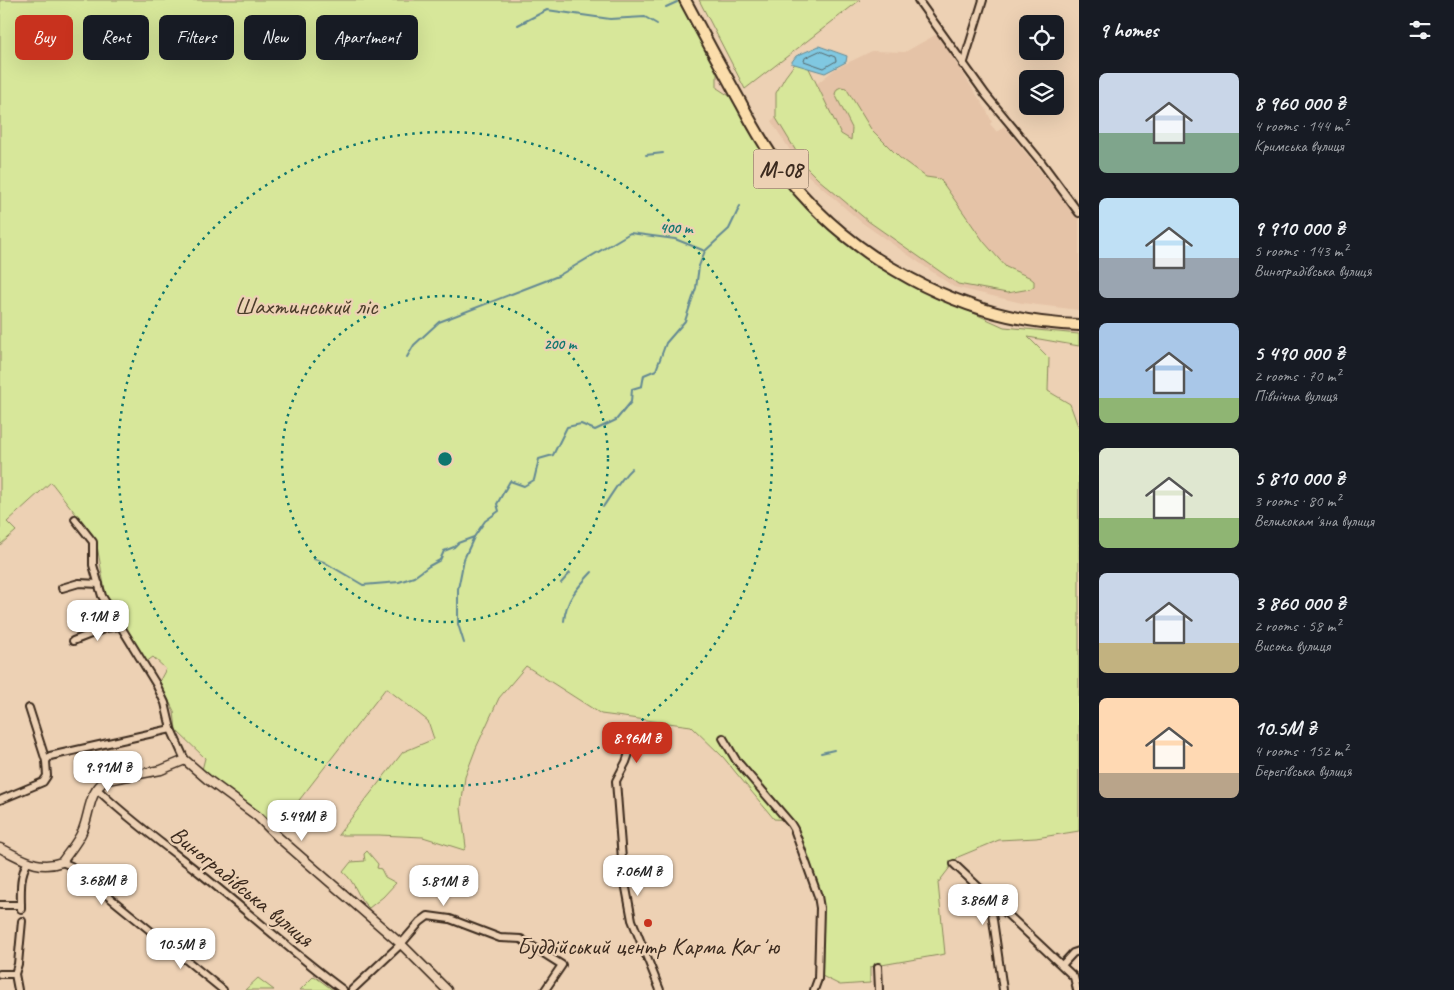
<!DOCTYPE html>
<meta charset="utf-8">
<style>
:root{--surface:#171b24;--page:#242831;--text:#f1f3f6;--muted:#9ea1a6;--accent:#c8321e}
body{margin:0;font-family:Caveat,sans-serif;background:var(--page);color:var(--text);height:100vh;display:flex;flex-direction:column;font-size:19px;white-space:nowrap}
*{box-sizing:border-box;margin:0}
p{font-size:16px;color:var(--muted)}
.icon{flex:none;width:28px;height:28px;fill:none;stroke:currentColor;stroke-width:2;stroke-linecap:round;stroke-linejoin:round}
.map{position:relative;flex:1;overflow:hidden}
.sheet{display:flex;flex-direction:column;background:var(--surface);width:375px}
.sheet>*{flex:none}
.guide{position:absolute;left:15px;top:15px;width:475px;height:45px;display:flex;gap:10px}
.controls{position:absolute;left:1019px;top:15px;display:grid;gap:10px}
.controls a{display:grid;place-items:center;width:45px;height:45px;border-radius:8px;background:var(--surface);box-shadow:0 5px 20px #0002;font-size:25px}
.price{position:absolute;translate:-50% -42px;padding:0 11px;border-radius:10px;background:#fff;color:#222;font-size:16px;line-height:32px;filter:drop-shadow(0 1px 2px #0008)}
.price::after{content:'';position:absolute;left:50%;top:30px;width:15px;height:11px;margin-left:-8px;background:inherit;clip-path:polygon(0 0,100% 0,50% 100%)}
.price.on{background:var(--accent);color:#fff}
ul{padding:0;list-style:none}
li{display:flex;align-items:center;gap:15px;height:125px;padding:0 20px}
li span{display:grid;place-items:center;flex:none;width:140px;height:100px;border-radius:8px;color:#555}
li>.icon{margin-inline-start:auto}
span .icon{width:60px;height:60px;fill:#fffc;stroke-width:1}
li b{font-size:21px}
h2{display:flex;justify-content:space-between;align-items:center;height:60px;padding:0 20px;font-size:21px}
.pill{padding:0 18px;border-radius:8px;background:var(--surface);box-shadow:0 5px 20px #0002;font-size:18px;line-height:45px}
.pill.on{background:var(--accent);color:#fff}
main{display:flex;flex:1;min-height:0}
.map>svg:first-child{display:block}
.built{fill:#e5c3a7}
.green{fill:#d7e79a;stroke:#89885c}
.water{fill:#80c8e1;stroke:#648993}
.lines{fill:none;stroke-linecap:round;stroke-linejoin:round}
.shore{stroke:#57696c;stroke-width:1}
.stream{stroke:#648993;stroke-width:2}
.minor-casing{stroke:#3b2a1e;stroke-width:10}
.tertiary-casing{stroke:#3b2a1e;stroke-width:11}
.trunk-casing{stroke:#3b2a1e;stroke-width:14}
.minor{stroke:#edd1b4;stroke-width:6}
.tertiary{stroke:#edd1b4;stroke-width:8}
.trunk{stroke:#fbddab;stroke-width:10}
.ring{fill:none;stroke:#0f766e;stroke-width:2.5;stroke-dasharray:2.5 5}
.poi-dot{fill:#c8321e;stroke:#edd1b4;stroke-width:2}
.labels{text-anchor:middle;stroke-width:4.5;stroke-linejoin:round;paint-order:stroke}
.shield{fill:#edd1b4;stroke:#705c4b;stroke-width:1}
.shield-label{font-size:22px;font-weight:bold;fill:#3b2a1e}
.park-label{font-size:24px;fill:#4b3d2a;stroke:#edd1b4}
.street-label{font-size:24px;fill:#3b2a1e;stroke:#edd1b4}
.poi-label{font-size:24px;fill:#3b2a1e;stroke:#edd1b4}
.centre{fill:#0f766e;stroke:#edd1b4;stroke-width:2.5}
.ring-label{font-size:15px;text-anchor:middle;font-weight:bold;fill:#0f766e;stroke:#edd1b4;stroke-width:4.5;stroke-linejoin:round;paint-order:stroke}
</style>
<main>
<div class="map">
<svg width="1079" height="990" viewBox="0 0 1079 990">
<rect width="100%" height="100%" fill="#edd1b4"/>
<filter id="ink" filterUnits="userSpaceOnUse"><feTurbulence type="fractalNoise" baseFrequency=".02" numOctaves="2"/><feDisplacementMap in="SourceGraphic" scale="10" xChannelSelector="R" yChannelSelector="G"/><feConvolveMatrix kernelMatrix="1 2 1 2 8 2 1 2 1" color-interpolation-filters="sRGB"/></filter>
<g filter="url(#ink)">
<polygon class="built" points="937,34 986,109 992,122 990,124 997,132 1004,126 1079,219 1079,310 1022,303 954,287 861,222 805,173 771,121 835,69 872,51 905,52"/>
<g class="green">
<polygon points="0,0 678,0 717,68 717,88 731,97 748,129 771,165 809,212 873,265 960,307 1004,327 1079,334 1079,346 1028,337 1049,358 1048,391 1070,404 1079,429 1079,831 1036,838 999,840 958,857 938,883 945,954 870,967 870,983 840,985 822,976 822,901 792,820 774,819 723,757 691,726 601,714 526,666 499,698 476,748 465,777 461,808 466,847 464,850 423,837 379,835 338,835 403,752 434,739 428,721 386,688 276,830 202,770 205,758 176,730 174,711 159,682 166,669 153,657 146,662 107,602 96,540 51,482 7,522 16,531 0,545"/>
<polygon points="699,0 860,0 745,89"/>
<polygon points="802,54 841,134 851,140 852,128 835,94 837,89 841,87 846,88 871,129 900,158 926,177 940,179 984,242 1006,267 1029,277 1034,281 1034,286 1030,289 1007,293 958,284 868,221 818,179 805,166 776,118 776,93 785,77"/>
<path d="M367 851 378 864 377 868 381 869 385 877 396 883 383 897 369 908C357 898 356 882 343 872L351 862 365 861 364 854Z"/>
<polygon points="314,976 333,990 300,990"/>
<polygon points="258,978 274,990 245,990"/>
</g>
<g class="water">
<polygon points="819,46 847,56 846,62 825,73 791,63 796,56"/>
<polygon points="422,872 429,876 432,889 429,895 421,889 417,881 419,873"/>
</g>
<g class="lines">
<polygon class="shore" points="820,51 835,57 836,61 824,68 804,61 805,58"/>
<g class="stream">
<polyline points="666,7 677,2"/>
<polyline points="518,25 547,10 610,19 645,17 657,24"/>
<polyline points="646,155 663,153"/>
<polyline points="407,357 414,345 439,322 558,276 630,233 675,239 705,251"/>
<path d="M603 507C612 494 620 479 632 468"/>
<polyline points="314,559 324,562 363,585 399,582 414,577 429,566 440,560 444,551 454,547 458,543 474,537 485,521 499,511 497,504 510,481 524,486 534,480 539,459 553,455 567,427 581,424 595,430 616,420 631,402 632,389 642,386 644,375 656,370 666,343 685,321 696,288 699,266 705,251 729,229 740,206"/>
<polyline points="561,583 570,573"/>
<path d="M564 621C566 599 578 587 592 572"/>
<polyline points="464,643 458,624 458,589 464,559 474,537"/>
<polyline points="821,753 834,750"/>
</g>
<g class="minor-casing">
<g id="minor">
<polyline points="918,0 986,95 1042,163 1079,213"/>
<polyline points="963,65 983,0"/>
<polyline points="75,519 93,542 93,565 102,596 156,684 165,703 171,729 185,760"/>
<polyline points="62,588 79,583 99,584"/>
<polyline points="73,641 106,628 119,626"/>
<polyline points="635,736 626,762 616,781 623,872 632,920 660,990"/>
<polyline points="723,738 736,760 791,824 794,829 818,896 820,908 818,979 814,990"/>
<polyline points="46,761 50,756 171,729"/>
<path d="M97 789C129 820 166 846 201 874 248 912 294 954 343 990"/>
<polyline points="0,800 43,782 47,776 46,761 29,708"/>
<polyline points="62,862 71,866 223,990"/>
<polyline points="954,864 1074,977 1077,990"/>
<polyline points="990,899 1003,990"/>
<polyline points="0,905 21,905"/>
<path d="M21 909C21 894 19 875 28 862"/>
<polyline points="1062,965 1073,953 1079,951"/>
<polyline points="878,967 879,990"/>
<polyline points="0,974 15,974"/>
<polyline points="18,990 15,974 18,964 22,921"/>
<polyline points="352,990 401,944 420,922 428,916 450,919 500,938 521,939 562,965 545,990"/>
</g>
</g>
<g class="tertiary-casing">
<path id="tertiary" d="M0 848C22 858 37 871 62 862 68 853 77 843 82 832 90 815 88 790 107 780L161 770 185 760 207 779 257 816 278 837 401 944 447 990"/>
</g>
<g class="trunk-casing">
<path id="trunk" d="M685 0C703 34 722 69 741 103 752 124 764 145 778 165 846 258 963 322 1079 325"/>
</g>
<use href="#minor" class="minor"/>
<use href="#tertiary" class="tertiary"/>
<use href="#trunk" class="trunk"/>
</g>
</g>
<g class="ring">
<circle cx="445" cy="459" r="163"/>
<circle cx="445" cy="459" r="327"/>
</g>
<circle class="poi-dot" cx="648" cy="923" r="5"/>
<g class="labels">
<rect class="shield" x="753.5" y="149.5" width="55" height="39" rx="4"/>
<g class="shield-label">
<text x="781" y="177">М-08</text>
</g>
<g class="park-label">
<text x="306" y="314">Шахтинський ліс</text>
</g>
<g class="street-label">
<text transform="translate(242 886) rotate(39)" y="8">Виноградівська вулиця</text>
</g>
<g class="poi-label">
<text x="648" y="954">Буддійський центр Карма Кагʼю</text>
</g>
</g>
<circle cx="445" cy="459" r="8" class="centre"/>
<g class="ring-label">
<text x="676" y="233">400 m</text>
<text x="560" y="349">200 m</text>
</g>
</svg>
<div class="controls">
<a><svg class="icon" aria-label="locate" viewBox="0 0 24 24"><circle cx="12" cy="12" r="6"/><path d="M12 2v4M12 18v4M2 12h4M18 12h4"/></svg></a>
<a><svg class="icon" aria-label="layers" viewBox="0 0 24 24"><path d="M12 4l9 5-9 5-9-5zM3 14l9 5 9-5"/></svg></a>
</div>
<b class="price" style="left:98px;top:642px">9.1M ₴</b>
<b class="price on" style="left:637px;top:764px">8.96M ₴</b>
<b class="price" style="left:108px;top:793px">9.91M ₴</b>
<b class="price" style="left:302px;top:842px">5.49M ₴</b>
<b class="price" style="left:638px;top:897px">7.06M ₴</b>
<b class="price" style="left:102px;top:906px">3.68M ₴</b>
<b class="price" style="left:444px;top:907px">5.81M ₴</b>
<b class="price" style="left:983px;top:926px">3.86M ₴</b>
<b class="price" style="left:181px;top:970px">10.5M ₴</b>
<div class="guide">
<a class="pill on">Buy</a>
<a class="pill">Rent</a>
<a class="pill">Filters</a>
<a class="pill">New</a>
<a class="pill">Apartment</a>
</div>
</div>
<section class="sheet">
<h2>9 homes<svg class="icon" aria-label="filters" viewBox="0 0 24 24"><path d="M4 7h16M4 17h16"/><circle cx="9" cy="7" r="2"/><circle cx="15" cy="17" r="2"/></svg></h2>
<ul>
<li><span style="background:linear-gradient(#c9d6e8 60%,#7fa58c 0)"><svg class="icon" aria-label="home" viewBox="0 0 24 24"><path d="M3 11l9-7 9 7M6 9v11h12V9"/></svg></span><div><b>8 960 000 ₴</b><p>4 rooms · 144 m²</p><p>Кримська вулиця</p></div></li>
<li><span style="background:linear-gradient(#bfe0f5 60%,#9aa5b1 0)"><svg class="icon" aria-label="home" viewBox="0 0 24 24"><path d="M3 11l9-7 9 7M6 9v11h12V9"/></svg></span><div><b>9 910 000 ₴</b><p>5 rooms · 143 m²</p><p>Виноградівська вулиця</p></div></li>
<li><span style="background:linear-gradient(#a9c7e8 75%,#8fb573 0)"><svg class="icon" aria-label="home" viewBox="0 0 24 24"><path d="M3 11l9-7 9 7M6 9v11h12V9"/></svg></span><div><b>5 490 000 ₴</b><p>2 rooms · 70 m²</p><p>Північна вулиця</p></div></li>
<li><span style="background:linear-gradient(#dfe7d0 70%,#8fb573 0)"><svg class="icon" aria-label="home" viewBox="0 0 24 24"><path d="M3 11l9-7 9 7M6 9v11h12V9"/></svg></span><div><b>5 810 000 ₴</b><p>3 rooms · 80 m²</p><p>Великокамʼяна вулиця</p></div></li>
<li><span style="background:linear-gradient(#c9d6e8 70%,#c2b280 0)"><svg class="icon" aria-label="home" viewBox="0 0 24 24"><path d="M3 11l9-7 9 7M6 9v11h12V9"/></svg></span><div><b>3 860 000 ₴</b><p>2 rooms · 58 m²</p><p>Висока вулиця</p></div></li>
<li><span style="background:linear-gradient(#ffd9b3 75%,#b9a48a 0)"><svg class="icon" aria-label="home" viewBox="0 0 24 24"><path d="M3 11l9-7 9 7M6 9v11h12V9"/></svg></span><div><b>10.5M ₴</b><p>4 rooms · 152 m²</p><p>Берегівська вулиця</p></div></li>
</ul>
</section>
</main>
